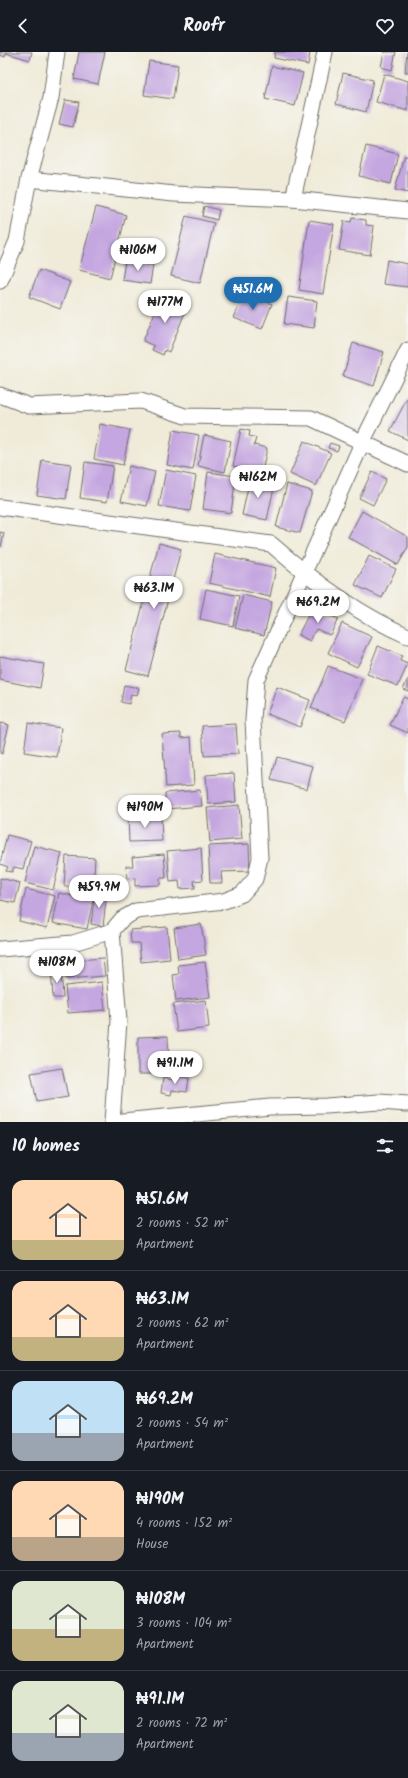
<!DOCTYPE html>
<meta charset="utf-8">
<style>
:root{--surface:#171b24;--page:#20242c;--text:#f1f3f6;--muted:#9ea1a6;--line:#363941;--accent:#1f6fb2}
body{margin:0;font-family:Kalam,sans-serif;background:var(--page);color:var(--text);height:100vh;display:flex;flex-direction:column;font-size:15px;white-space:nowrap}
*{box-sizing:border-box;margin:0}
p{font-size:13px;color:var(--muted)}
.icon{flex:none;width:22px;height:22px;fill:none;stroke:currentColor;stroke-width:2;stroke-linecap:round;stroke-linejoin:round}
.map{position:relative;height:1070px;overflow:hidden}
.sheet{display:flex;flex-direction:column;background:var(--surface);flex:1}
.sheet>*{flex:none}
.price{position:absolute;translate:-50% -34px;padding:0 9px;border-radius:14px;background:#fff;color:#222;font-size:13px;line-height:26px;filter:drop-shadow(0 1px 2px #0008)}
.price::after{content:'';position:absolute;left:50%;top:24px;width:12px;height:9px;margin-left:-6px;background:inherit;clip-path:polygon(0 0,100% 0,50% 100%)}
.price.on{background:var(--accent);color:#fff}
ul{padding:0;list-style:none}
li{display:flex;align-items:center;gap:12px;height:100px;padding:0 12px}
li+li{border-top:1px solid var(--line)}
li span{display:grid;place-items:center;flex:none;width:112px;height:80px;border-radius:12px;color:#555}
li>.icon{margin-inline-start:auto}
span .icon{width:48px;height:48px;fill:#fffc;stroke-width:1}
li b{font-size:17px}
h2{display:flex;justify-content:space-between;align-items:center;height:48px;padding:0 12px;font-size:17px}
header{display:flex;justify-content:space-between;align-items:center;height:52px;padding:0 12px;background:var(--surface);font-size:18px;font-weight:600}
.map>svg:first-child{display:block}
.building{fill:#c4a6e0}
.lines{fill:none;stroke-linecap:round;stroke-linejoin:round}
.street-casing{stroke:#706e68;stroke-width:17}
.street{stroke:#fff;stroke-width:15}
</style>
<header><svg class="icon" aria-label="back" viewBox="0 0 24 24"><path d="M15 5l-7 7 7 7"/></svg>Roofr<svg class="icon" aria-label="heart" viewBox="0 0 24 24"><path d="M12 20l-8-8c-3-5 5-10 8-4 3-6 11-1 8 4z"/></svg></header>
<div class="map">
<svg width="408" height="1070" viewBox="0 0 408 1070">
<rect width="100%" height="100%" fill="#f6f6f2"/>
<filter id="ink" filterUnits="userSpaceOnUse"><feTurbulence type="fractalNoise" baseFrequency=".025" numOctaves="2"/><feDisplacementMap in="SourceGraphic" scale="8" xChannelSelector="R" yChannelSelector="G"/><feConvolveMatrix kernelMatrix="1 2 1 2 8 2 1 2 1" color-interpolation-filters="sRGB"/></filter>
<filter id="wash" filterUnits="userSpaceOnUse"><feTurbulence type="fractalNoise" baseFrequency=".012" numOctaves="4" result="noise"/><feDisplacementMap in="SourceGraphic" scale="16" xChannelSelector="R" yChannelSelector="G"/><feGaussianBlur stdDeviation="0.9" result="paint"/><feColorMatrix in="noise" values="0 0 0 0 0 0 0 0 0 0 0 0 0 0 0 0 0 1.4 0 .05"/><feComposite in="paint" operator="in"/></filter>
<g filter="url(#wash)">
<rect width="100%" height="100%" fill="#f0ebd8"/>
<g id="blocks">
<g class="building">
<polygon points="0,0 32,0 30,8 6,1 5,5 0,3"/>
<polygon points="79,0 105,0 98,32 74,27"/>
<polygon points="275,0 310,0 308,13 274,6"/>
<polygon points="384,0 396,0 392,18 381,15"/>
<polygon points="407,0 408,0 408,20 405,20"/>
<polygon points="149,9 178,13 173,47 144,43"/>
<polygon points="272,14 303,21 295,54 265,47"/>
<polygon points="343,21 373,28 366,60 336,52"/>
<polygon points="384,22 408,29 408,59 376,50"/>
<polygon points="65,48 79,50 73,75 59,72"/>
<polygon points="366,94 398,102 391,132 359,124"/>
<polygon points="404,104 408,105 408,141 395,138"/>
<polygon points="204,154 219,158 217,168 202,164"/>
<polygon points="96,155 126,163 110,226 79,218"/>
<polygon points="186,164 214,171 200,231 171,224"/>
<polygon points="352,166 366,168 366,173 374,174 370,203 339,198 344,169 351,170"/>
<polygon points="309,168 334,172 323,242 299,238"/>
<polygon points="387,208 408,212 408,235 383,232"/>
<polygon points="125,209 153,213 150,232 122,228"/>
<polygon points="39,218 70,230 60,257 29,245"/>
<polygon points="244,241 272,252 262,277 234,266"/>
<polygon points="162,243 188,253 169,300 165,298 163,303 152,298 154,294 143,289"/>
<polygon points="288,245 317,249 314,276 284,272"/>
<polygon points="353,291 384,300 374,334 343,324"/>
<polygon points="408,345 408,388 390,379"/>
<polygon points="100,372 130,378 123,413 94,407"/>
<polygon points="241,377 250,379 249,384 256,386 254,393 267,396 262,420 233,414"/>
<polygon points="173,378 199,383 193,418 167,413"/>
<polygon points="204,383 231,389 225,420 198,414"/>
<polygon points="304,389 331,401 316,434 290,422"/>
<polygon points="330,391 339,394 337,399 328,396"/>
<polygon points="42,408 71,412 66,447 37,443"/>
<polygon points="85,410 113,414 107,450 80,446"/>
<polygon points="129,414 155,420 147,454 121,449"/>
<polygon points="166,418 196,424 190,459 159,454"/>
<polygon points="208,420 236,424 231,461 203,457"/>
<polygon points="372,420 386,427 373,453 359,446"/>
<polygon points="250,426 275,431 267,468 242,463"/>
<polygon points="287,432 312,439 300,481 276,475"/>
<polygon points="362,459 408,485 408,495 398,513 348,485"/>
<polygon points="0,480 4,481 1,495 0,495"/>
<polygon points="159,491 181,497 148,624 126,618"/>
<polygon points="215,502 276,516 270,545 209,531"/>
<polygon points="369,504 396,517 382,546 355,533"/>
<polygon points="206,537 239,544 233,574 200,567"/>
<polygon points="243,543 272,550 264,583 235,576"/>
<polygon points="313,554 338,567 330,583 316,577 310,589 298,583"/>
<polygon points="342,571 372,585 357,615 328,601"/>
<polygon points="378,594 402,604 400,609 408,612 398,634 367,622"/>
<polygon points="0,604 44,612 40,636 0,628"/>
<polygon points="328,614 362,627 345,669 311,656"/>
<polygon points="408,627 408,639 403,637"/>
<polygon points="124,633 139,636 137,644 131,643 129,652 121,650"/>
<polygon points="277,635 310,648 300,675 267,662"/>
<polygon points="403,645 408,647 408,681 390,673"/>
<polygon points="0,671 9,673 2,702 0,701"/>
<polygon points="28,671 61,676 57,705 24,700"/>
<polygon points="236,672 238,702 204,704 202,674"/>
<polygon points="181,681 181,686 191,685 194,733 166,735 162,682"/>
<polygon points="277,705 313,714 307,737 271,728"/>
<polygon points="234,721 236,750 208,752 206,723"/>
<polygon points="200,738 202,754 166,757 165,741"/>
<polygon points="239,753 242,787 210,790 207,756"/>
<polygon points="161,764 162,789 129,790 128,765"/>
<polygon points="7,783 31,789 23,817 14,815 12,820 6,819 8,815 0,812"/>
<polygon points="249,792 250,819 221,820 222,831 210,831 208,794"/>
<polygon points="34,794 62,801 53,838 25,831"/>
<polygon points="201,796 203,828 194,829 195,836 180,837 179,829 170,830 167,799"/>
<polygon points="164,802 166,826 160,826 160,833 135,834 135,826 127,827 126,814 133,814 132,805"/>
<polygon points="66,804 95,806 93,836 64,834"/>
<polygon points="0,826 20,831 15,851 0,848"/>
<polygon points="26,837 55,844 47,876 19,869"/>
<polygon points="95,840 107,841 103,874 91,872"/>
<polygon points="59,841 93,848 87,877 53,871"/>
<polygon points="201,872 206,903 178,907 174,876"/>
<polygon points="167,875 170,907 141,910 139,891 131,891 130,878"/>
<polygon points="103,906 105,924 66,927 64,909"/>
<polygon points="205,910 210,945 176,949 173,923 179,922 178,913"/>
<polygon points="51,917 61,917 63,946 53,946"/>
<polygon points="102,930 105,958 68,961 65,934"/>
<polygon points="206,948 209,976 177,980 173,952"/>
<polygon points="168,984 169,1022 138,1022 138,985"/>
<polygon points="62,1016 68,1045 37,1050 31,1021"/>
<polygon points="173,1024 189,1026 187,1040 172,1038 171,1043 161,1041 163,1026 173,1028"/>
</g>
</g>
</g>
<g filter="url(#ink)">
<use href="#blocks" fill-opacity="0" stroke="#706e68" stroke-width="1"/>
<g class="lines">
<g class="street-casing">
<g id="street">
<polyline points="29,127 174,142 293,147 408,159"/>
<polyline points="293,147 325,0"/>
<polyline points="0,229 17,189 29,127 51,46 57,0"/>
<polyline points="0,343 29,354 141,349 185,364 311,366 408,412"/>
<path d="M0 455 271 492C312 528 357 562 408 584"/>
<polyline points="0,897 73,891 112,879"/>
<polyline points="112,1070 119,969 112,879 122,867 136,859 224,849 242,842 255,827 260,806 253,668 256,628 363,389 408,298"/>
<polyline points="112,1070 270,1055 326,1054 379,1050 408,1052"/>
</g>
</g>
<use href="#street" class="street"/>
</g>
</g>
</svg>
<b class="price" style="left:138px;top:220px">₦106M</b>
<b class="price on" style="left:253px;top:259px">₦51.6M</b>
<b class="price" style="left:165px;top:272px">₦177M</b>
<b class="price" style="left:258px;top:447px">₦162M</b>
<b class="price" style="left:154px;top:558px">₦63.1M</b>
<b class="price" style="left:318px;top:572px">₦69.2M</b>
<b class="price" style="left:145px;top:777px">₦190M</b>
<b class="price" style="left:99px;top:857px">₦59.9M</b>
<b class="price" style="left:57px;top:932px">₦108M</b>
<b class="price" style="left:175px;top:1033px">₦91.1M</b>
</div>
<section class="sheet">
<h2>10 homes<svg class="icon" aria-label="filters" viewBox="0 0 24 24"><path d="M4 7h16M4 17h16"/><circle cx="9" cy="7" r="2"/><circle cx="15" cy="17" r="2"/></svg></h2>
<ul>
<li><span style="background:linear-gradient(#ffd9b3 75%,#c2b280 0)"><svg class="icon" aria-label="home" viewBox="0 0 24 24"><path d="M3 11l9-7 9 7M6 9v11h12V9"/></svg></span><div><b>₦51.6M</b><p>2 rooms · 52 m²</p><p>Apartment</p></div></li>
<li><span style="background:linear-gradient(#ffd9b3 70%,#c2b280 0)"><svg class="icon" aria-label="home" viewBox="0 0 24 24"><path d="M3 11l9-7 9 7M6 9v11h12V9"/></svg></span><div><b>₦63.1M</b><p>2 rooms · 62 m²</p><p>Apartment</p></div></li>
<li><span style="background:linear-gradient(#bfe0f5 65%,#9aa5b1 0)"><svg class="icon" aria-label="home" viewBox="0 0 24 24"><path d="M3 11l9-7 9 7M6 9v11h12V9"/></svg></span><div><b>₦69.2M</b><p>2 rooms · 54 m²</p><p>Apartment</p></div></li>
<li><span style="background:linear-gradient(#ffd9b3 70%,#b9a48a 0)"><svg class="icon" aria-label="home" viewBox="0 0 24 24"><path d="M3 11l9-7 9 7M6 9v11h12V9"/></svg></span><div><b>₦190M</b><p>4 rooms · 152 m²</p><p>House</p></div></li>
<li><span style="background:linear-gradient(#dfe7d0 60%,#c2b280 0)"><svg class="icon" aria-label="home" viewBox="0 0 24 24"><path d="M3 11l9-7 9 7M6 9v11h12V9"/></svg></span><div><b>₦108M</b><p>3 rooms · 104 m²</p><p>Apartment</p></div></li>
<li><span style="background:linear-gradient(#dfe7d0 65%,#9aa5b1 0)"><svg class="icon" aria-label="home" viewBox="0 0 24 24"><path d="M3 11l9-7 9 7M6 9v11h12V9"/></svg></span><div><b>₦91.1M</b><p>2 rooms · 72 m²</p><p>Apartment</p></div></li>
</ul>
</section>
